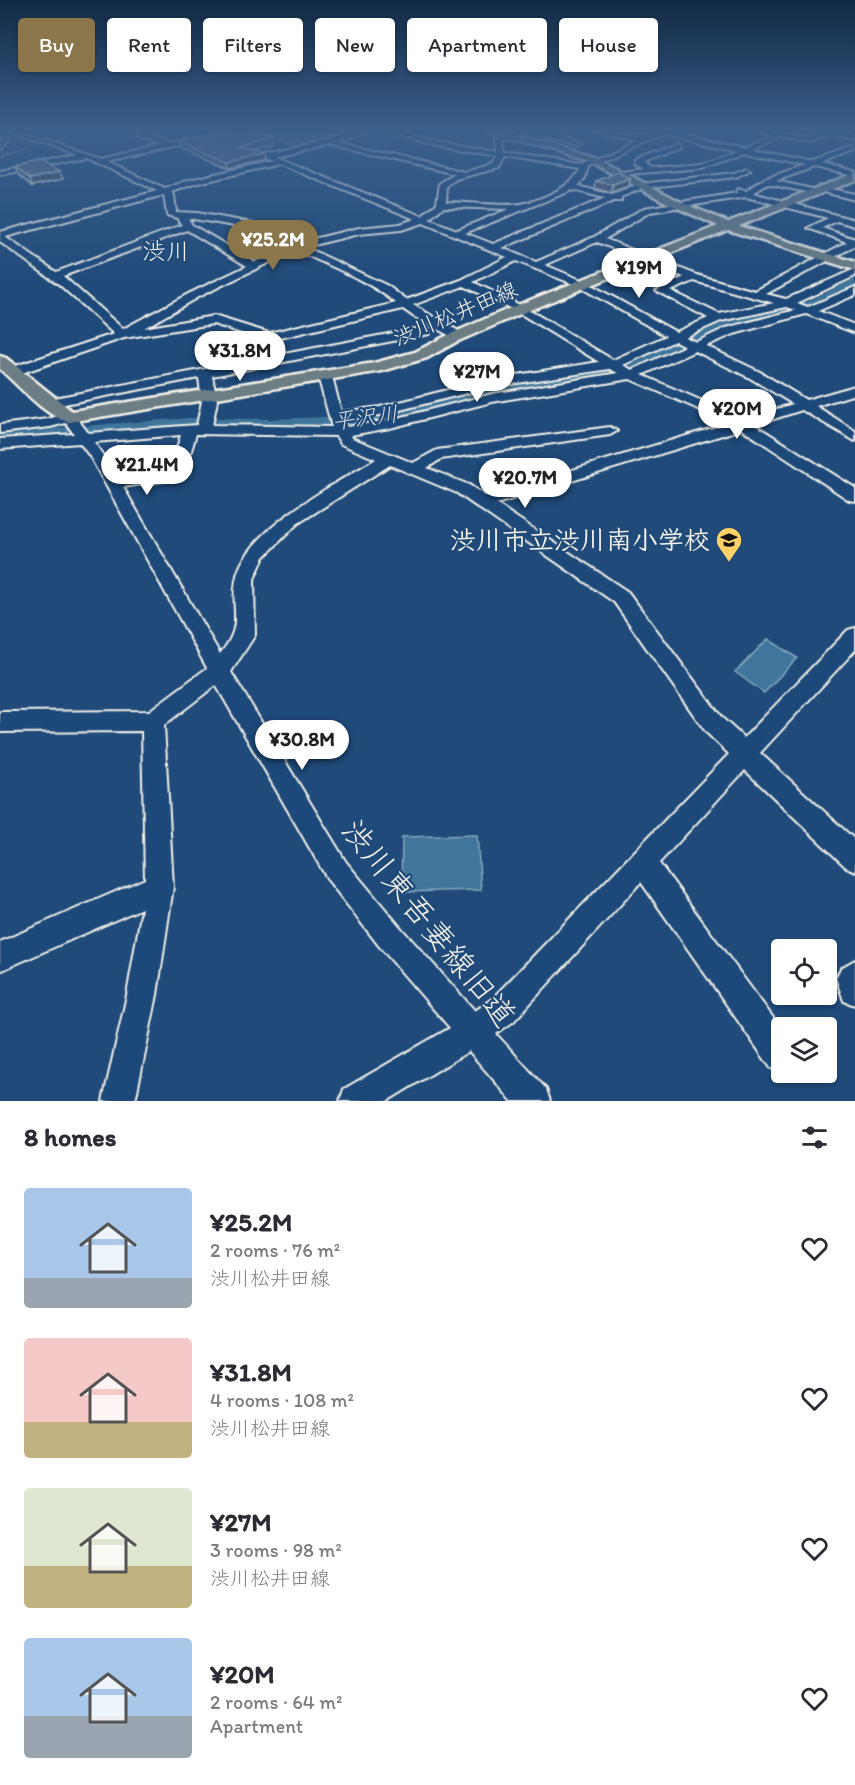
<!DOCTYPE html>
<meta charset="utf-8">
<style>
:root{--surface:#fff;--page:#f2f2f3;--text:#2b2b33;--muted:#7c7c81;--accent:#8a764a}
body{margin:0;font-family:Itim,"Klee One",sans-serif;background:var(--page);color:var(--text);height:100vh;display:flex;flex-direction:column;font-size:22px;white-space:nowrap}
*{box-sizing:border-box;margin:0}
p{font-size:20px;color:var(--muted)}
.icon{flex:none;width:33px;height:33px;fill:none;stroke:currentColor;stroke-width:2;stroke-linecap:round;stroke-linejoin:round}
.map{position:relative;height:1101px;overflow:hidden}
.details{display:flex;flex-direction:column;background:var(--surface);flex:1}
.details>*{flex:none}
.banner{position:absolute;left:18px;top:18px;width:819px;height:54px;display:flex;gap:12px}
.fabs{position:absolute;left:771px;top:939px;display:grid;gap:12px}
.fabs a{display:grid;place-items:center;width:66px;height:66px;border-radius:6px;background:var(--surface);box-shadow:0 2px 4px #0004;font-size:30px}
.price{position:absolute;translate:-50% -51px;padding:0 14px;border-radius:21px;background:#fff;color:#222;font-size:20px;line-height:39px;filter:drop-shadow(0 2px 3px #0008)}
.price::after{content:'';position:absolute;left:50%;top:36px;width:18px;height:14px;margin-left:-9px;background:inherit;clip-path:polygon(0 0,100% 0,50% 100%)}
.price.active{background:var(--accent);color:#fff}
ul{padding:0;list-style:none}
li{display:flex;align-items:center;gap:18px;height:150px;padding:0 24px}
li span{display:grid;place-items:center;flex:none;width:168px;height:120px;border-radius:6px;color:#555}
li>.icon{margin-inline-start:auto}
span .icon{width:72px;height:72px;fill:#fffc;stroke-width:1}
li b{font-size:26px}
h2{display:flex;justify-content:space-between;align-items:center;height:72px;padding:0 24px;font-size:26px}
.tag{padding:0 21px;border-radius:6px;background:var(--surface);box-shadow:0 2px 4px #0004;font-size:21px;line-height:54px}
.tag.active{background:var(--accent);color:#fff}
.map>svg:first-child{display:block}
.green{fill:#587b80;stroke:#a6b6b4;stroke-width:1.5}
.water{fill:#3f769c;stroke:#87a7ba;stroke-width:1.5}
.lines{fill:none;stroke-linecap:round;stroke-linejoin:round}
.stream{stroke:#87a7ba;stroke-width:2}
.river{fill:#3f769c;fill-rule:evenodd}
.minor-casing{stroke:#f4f1e8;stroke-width:4}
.major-casing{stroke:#f4f1e8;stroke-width:5}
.minor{fill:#1f4a7a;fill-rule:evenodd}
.major{fill:#6c7e84;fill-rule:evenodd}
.wall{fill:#5d6578;stroke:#f4f1e8;stroke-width:1.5}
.shaded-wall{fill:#4c5361;stroke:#f4f1e8;stroke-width:1.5}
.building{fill:#6c768b;stroke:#f4f1e8;stroke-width:1.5}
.labels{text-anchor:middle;stroke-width:4.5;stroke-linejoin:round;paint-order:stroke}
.far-street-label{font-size:22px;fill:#f4f1e8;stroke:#1f4a7a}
.far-water-label{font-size:22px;font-style:italic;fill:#d9dfdd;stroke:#1f4a7a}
.far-quarter-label{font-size:24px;fill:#f4f1e8;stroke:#1f4a7a}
.poi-label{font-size:26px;font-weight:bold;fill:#f4f1e8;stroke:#1f4a7a;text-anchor:end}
.near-street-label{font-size:32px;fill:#f4f1e8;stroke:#1f4a7a}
</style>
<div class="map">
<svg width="855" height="1101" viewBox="0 0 855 1101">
<rect width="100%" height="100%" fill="#1f4a7a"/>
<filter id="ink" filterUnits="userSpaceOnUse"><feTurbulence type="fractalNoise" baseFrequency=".0167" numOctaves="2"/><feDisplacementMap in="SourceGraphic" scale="12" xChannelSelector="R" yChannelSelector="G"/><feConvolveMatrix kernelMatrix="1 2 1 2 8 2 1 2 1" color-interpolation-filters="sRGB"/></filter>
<g filter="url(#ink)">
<polygon class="green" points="276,130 311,130 336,137 324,144 300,148 265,136"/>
<g class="water">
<polygon points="768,639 797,658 764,693 735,672"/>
<polygon points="477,835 481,890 401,892 402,837"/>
</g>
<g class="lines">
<polyline class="stream" points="0,156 29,148 34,144 61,141 66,136 95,130"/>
<polygon class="river" points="855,278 855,289 821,307 723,334 614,377 541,389 357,428 273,431 190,430 0,444 0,432 190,418 273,419 357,416 541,377 603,368 711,326 809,301"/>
<g class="minor-casing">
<g id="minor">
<path d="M4 130H14L100 159 160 146 137 138 139 135 169 144 236 130H248L107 162 165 189 189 180 272 161 263 158V154L329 141 361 130H370L339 143 465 172 493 164 498 156 431 145 379 130H389L431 141 498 152 497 138 519 130H528L581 144 577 146 522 133 503 140 505 153 581 165 638 140 594 130C614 130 637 140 656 132L653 130H669L744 147 774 136 754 130H766L809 139 822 134 817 132 816 130 855 137V141L830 136 809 143 781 137 752 149 813 162 855 148V152L822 164 855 172V176L814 167 776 181 816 190V194L768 184 753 193 855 220V226L837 221 822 228 855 239V246L766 294 786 299 855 269V276L797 303 808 307 855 287V295L818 311 855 325V333L806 314 734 334 706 346 760 372 806 400 855 386V394L816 406 855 431V441L802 410 755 425 855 488V501L849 500 742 429 496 504 628 592 722 718 744 738 848 630 855 628V650L760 753 855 840V871L846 867 745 770 659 863 782 1030 783 1072 771 1068 641 882 514 1021 496 1034 546 1089 550 1101H512L469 1051 387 1101H340L344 1089 450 1028 380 947 328 880 216 685 164 725 173 887 157 995 135 1101H103L127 995 142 908 0 971V942L145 879 142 731 0 732V712L149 711 207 668 91 458 80 443 0 449V439L74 434 66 423 50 427 0 433V425L48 419 69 413 74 414 88 433 197 425 202 401 199 378 49 407 42 403 49 399 425 327 429 328V334L212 376 217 401 212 425 332 427 318 376 325 372 332 376 341 412 380 407 491 379 599 362 516 311 464 286 413 305 462 333V339L458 340 413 316 403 309 276 339 281 347 275 351 271 350 264 340 213 324 124 338 16 375H6L4 372 6 369 114 334 60 285 0 242V232L157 191 86 158 0 175V171L78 155ZM663 134 737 150 702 164 650 168 644 162 679 147 676 143 635 160V164L644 169 615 173 616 175 703 168 745 152 805 165 764 179 746 191 737 189V193L644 208 594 237 536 262 502 248 614 201H621V197L643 188 736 177 750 170 746 168 734 173 641 184 612 195 578 186 585 178 588 166ZM331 145 455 174 440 183 437 203 422 216 274 157ZM505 157 580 169C574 186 539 201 521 204 505 207 465 202 446 202L447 186 456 179 499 168ZM279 164 415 219 400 224 359 228 309 240 247 222 197 213 176 212 174 195 172 192 195 184ZM573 190 605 198 493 244 465 233ZM164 195 167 215 177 218 182 225 56 272 5 237ZM746 197 828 218 808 228 847 242 755 291 697 275 605 239 650 212ZM443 207 509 209 457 230 429 219ZM188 218 246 228 297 243 255 262 192 225ZM423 223 507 257 461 280 406 300 388 286 305 247 359 234 401 230ZM187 230 247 266 190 293 123 329 63 276ZM597 242 684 277 656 291 708 318 676 332 586 282 545 265ZM295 250C330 266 366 279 396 303L269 333 214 316 144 328 198 297ZM516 261 578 286 666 336 613 360 524 307 473 282ZM694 281 774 303 719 314 671 291ZM787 307 796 310 726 328 696 342 685 337 721 321ZM675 341 685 346 632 370 623 365ZM695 351 750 378 793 404 744 419 642 375ZM610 369 618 373 492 394 390 420 347 427 344 420 380 415 491 387ZM630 379 730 423 485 496 469 485 427 468 441 459 610 435 617 431 610 427 437 450 413 463 352 438 351 435 390 428 492 402ZM196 434 336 436 341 444 376 459C336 484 244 530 236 580 230 612 245 624 220 654L123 487 183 478ZM181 435 170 470 117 477 94 442ZM390 465 457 493 614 602 706 732 729 754 492 999 475 1011 400 927 346 862 231 672 255 635 254 579 264 557 297 524Z"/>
<polygon points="6,139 11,140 0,149 0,143"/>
<polygon points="820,187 855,194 855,200 820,191"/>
<polygon points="855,960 855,1005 844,1001 836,978 841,968"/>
</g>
</g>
<g class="major-casing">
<path id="major" d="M483 130H496L598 159 681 202 728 222 855 173V180L739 226 855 262V270L728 230 525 312 456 342 427 358 382 371 69 422C46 417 18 385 0 369V356L6 358 72 411 374 363 415 352 446 336 515 306 718 226 673 206 592 163Z"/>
</g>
<use href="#minor" class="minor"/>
<use href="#major" class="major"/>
</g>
<g class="wall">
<polygon points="273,139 274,146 254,151 264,154 265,160 230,168 180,148 179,142"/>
<polygon points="15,167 63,179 32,186 18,174"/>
<polygon points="630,179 629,186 612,193 595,188 596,181"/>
</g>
<g class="shaded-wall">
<polygon points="273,139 274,146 242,155 241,148"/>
<polygon points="264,154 265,160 230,168 229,162"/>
<polygon points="60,172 63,179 32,186 30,179"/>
<polygon points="630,179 629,186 612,193 613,185"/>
</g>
<g class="building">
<polygon points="235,130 248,130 273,139 241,148 264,154 229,162 179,142"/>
<polygon points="40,162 60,172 30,179 15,167"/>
<polygon points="618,172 630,179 613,185 596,181"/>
</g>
</g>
<linearGradient id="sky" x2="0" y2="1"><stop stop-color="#112943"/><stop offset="0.46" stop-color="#3c608d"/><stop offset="1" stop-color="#3c608d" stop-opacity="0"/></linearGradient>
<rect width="855" height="284" fill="url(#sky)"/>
<defs>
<g id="school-pin" transform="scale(1.35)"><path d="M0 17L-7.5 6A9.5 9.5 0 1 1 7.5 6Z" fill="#ffd166" stroke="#1f4a7a"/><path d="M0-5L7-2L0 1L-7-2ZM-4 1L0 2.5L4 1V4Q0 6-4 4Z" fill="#111"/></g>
</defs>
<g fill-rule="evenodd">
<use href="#school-pin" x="729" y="540"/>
</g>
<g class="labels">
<g class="far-street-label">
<text transform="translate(455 313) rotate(-23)" y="8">渋川松井田線</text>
</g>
<g class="far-water-label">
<text transform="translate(365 417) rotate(-7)" y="8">平沢川</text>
</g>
<g class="far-quarter-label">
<text x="166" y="259">渋川</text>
</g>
<g class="poi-label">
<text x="710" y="549">渋川市立渋川南小学校</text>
</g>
<g class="near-street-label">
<text transform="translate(429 923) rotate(51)" y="11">渋川東吾妻線旧道</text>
</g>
</g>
</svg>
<div class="fabs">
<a><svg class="icon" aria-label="locate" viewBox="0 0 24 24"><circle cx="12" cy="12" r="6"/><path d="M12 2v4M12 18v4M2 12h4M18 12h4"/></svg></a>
<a><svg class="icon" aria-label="layers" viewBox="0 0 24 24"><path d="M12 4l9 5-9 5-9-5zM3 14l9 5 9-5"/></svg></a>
</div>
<b class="price active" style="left:273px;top:271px">¥25.2M</b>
<b class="price" style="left:639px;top:299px">¥19M</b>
<b class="price" style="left:240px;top:382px">¥31.8M</b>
<b class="price" style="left:477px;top:403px">¥27M</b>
<b class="price" style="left:737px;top:440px">¥20M</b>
<b class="price" style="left:147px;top:496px">¥21.4M</b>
<b class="price" style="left:525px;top:509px">¥20.7M</b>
<b class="price" style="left:302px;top:771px">¥30.8M</b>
<div class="banner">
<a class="tag active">Buy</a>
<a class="tag">Rent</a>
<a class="tag">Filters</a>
<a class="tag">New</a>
<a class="tag">Apartment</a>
<a class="tag">House</a>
</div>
</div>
<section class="details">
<h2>8 homes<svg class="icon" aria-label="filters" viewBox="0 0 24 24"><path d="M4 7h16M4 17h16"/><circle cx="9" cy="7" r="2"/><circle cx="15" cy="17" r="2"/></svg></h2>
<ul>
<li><span style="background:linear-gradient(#a9c7e8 75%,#9aa5b1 0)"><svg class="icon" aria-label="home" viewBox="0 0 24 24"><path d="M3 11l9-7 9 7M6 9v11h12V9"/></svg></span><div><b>¥25.2M</b><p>2 rooms · 76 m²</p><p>渋川松井田線</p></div><svg class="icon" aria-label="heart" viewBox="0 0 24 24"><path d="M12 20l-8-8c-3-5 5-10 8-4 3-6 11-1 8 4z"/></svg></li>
<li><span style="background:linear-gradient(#f6c9c9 70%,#c2b280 0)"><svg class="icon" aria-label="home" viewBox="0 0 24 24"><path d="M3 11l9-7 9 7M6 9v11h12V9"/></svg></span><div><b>¥31.8M</b><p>4 rooms · 108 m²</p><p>渋川松井田線</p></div><svg class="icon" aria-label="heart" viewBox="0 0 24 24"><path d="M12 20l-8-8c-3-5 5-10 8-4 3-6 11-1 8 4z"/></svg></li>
<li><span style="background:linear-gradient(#dfe7d0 65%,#c2b280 0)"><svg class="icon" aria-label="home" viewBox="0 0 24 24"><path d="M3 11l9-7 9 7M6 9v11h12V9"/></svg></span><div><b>¥27M</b><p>3 rooms · 98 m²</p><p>渋川松井田線</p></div><svg class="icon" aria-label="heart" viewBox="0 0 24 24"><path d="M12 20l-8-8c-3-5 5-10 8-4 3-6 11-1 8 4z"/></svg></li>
<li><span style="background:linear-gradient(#a9c7e8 65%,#9aa5b1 0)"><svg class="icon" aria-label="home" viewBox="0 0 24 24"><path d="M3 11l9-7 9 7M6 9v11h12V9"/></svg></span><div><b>¥20M</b><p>2 rooms · 64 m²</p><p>Apartment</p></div><svg class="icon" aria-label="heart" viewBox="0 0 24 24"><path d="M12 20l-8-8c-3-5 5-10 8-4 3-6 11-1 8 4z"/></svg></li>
</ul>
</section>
